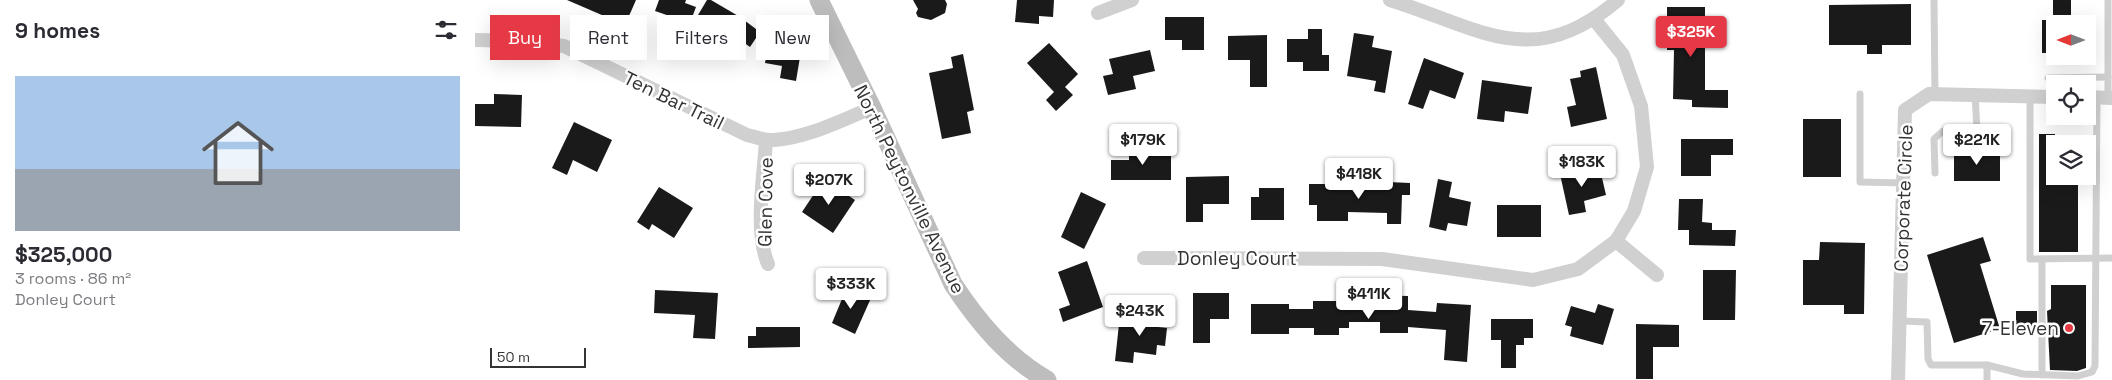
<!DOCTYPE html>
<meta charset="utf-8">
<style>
:root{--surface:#fff;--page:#f2f2f3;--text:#2b2b33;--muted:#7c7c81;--line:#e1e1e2;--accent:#e63946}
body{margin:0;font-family:"Space Grotesk",sans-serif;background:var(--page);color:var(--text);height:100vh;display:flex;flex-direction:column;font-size:19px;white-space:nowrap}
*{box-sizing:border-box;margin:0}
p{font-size:16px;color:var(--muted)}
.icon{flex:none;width:28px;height:28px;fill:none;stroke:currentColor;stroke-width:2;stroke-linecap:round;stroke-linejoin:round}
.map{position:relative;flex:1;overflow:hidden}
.drawer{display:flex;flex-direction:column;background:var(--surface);width:475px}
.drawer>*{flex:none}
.hud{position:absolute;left:15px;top:15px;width:475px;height:45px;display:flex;gap:10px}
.needle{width:32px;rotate:270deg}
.fabs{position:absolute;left:1571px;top:15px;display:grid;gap:10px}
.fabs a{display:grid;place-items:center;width:50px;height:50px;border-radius:0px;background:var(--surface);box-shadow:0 5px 20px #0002;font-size:25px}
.scale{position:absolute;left:15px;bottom:12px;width:96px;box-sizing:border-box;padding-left:5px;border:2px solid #333;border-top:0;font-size:14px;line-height:18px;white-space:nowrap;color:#333;-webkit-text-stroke:4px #fff;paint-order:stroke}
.price{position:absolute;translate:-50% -42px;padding:0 11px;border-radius:5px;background:#fff;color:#222;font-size:16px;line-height:32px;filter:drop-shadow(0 1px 2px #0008)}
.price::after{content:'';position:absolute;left:50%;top:30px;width:15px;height:11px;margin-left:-8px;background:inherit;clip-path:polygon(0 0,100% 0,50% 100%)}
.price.active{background:var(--accent);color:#fff}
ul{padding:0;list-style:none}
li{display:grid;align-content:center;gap:10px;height:265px;padding:0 15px}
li+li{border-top:1px solid var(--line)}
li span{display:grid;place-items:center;height:155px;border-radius:0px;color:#555}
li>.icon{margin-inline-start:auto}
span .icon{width:90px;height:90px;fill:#fffc;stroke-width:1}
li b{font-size:21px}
h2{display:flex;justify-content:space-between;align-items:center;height:60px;padding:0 15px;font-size:21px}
.tag{padding:0 18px;border-radius:0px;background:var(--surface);box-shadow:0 5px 20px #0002;font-size:18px;line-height:45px}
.tag.active{background:var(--accent);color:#fff}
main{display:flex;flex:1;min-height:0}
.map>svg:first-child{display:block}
.building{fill:#1a1a1a}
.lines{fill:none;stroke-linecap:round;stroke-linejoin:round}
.lane{stroke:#d0d0d0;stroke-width:7}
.street{stroke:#d0d0d0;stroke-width:14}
.secondary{stroke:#bdbdbd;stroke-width:19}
.poi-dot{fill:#e63946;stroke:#fff;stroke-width:2}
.labels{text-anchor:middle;stroke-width:5;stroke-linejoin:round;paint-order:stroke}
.street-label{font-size:19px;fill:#333;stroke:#fff}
.poi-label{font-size:19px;fill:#333;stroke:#fff;text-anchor:end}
</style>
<main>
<section class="drawer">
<h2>9 homes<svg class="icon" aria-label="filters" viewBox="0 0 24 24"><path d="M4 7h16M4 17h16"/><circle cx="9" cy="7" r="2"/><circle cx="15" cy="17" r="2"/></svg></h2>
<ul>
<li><span style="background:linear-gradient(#a9c7e8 60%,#9aa5b1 0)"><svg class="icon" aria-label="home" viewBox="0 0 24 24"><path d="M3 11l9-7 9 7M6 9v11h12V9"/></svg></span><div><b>$325,000</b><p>3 rooms · 86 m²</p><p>Donley Court</p></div></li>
</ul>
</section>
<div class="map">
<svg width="1637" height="380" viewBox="0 0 1637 380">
<rect width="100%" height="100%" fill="#fff"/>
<g class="building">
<polygon points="92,0 161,0 150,25"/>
<polygon points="184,0 211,0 210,3 221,7 215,23 180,11"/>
<polygon points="232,0 236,0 265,17 285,32 275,47 243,24 242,26 223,15"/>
<polygon points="438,0 470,0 472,4 470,13 456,20 443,17 441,13 443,9"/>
<polygon points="542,0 579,0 578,17 564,16 564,24 540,22"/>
<polygon points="1578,0 1596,0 1596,24 1580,24 1580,53 1567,53 1567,20 1578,20"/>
<polygon points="1436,4 1436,45 1407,45 1407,54 1392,54 1392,45 1354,45 1354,5"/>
<polygon points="1192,7 1230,7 1230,90 1253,90 1253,108 1217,107 1217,100 1198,99 1199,50 1192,50"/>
<polygon points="690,17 729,17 729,50 707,50 707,40 690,40"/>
<polygon points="833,29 847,29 847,55 854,55 854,71 828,71 828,62 812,62 812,39 833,39"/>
<polygon points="879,33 899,36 897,47 917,51 910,93 899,91 901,81 872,76"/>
<polygon points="792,35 792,87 775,87 775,60 753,60 753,36"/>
<polygon points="294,39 327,45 321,81 305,78 307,66 290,63"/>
<polygon points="574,43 603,74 590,87 598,95 581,111 571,100 579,92 552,63"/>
<polygon points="675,50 680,71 658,76 661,89 633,95 628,76 638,74 634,59"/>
<polygon points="488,54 499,110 492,112 496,133 467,139 454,73 478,68 476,57"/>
<polygon points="949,58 989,73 980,99 955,90 948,109 933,104"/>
<polygon points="1121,67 1132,119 1096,127 1092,107 1101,105 1095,79 1106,77 1105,71"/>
<polygon points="1007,80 1057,87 1053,114 1030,111 1029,122 1002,119"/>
<polygon points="19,94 47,95 46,127 0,126 0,104 19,104"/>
<rect x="1328" y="119" width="38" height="58"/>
<polygon points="99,122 137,140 122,172 98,160 92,175 77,168"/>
<polygon points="1564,134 1580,134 1580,176 1603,176 1603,252 1564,252"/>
<polygon points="1206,139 1258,139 1258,155 1236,155 1236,176 1206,176"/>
<polygon points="654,147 674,147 674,151 696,151 696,180 636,180 636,160 654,160"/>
<rect x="1479" y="151" width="46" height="30"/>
<polygon points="1124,165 1131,195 1109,201 1111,212 1094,215 1085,174"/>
<polygon points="754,176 754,204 728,204 728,222 711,222 711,177"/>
<polygon points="349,179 380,200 358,233 327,212"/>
<polygon points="963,179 977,182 974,197 996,202 992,226 973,223 971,231 954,227"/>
<polygon points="892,181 935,183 935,195 927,195 926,224 912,224 912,213 873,212 873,221 842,221 842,205 834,205 834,184 892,184"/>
<polygon points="184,187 218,208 199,238 177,224 174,230 162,222"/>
<polygon points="784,188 809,188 809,220 776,220 776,197 784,197"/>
<polygon points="606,192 631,204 609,249 586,237"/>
<polygon points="1204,199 1228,199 1227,222 1237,223 1237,230 1261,230 1260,246 1214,245 1214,230 1203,230"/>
<rect x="1022" y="205" width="44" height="32"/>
<polygon points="1508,237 1516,261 1505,264 1525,329 1479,343 1452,255"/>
<polygon points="1345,242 1390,243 1389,314 1369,314 1369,305 1328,305 1328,260 1344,260"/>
<polygon points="612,261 628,307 588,322 584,309 595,305 583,272"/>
<polygon points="1228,270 1261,270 1260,320 1228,320"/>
<polygon points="1576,285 1611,285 1611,368 1602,371 1575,370 1572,311 1576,309"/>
<polygon points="372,287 396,298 380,334 357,323"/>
<polygon points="180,290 243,293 240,339 218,338 220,315 179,313"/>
<polygon points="718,293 754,293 754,319 735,319 735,343 718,343"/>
<polygon points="890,295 933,296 933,310 961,312 962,303 996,305 992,362 969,360 971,330 933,327 933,333 905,333 905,322 874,322 874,328 864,328 864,335 839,335 839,328 814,328 814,334 776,334 776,304 814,304 814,309 838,309 838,301 890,301"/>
<polygon points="1123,304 1139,309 1128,345 1095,336 1097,327 1090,325 1096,306 1120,313"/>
<rect x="1541" y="311" width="21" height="21"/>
<polygon points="658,313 684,316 683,327 692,328 690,346 682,345 681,355 659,352 658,363 640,361 644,324 656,325"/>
<polygon points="1016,319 1058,319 1058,338 1049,338 1049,345 1041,345 1041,368 1026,368 1026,340 1016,340"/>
<polygon points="1161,324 1204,325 1204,347 1178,347 1178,379 1161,379"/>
<polygon points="281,327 325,327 325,347 273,348 273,336 281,336"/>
</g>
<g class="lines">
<g class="lane">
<polyline points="1459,0 1460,94"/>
<polyline points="1573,78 1633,77"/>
<polyline points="1385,94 1385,182 1428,183"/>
<polyline points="1555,96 1555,259 1637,258"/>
<polyline points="1633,98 1633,0"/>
<polyline points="1460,173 1459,139 1468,131 1502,130 1500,95"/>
<polyline points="1425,321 1452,322 1453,359 1456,365 1512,365"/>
<polyline points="1567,375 1567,259"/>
<polyline points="1512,380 1512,365 1548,374 1603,376 1617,372 1620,366 1622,97"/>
</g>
<g class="street">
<path d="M915 0C1005 28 1058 73 1143 0"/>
<polyline points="623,13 657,0"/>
<path d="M0 40 49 41 89 46 272 135C281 137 290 141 299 140 333 138 366 120 397 108"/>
<polyline points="1612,97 1637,98"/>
<path d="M291 140C289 176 279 231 293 264"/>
<polyline points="1141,241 1182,275"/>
<polyline points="669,258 907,259 1058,280 1103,269 1141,241 1159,211 1172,167 1166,106 1148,55 1119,19"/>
<polyline points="1423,380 1430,110 1454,94 1580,97"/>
</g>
<path class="secondary" d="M344 0 397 108 478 284C503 322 532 357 572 380"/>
</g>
<circle class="poi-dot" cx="1594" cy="328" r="5"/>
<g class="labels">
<g class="street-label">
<text transform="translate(199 100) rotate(26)" y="7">Ten Bar Trail</text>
<text transform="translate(435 189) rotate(64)" y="7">North Peytonville Avenue</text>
<text transform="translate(1428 198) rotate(-88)" y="7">Corporate Circle</text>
<text transform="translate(290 202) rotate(-89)" y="7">Glen Cove</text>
<text x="762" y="265">Donley Court</text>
</g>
<g class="poi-label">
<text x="1584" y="335">7-Eleven</text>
</g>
</g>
</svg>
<div class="fabs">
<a><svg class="needle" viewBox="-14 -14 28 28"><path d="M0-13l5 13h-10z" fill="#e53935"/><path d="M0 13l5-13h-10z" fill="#7c7c81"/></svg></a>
<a><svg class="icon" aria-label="locate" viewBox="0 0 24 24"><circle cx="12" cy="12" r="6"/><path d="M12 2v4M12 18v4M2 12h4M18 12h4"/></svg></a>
<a><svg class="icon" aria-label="layers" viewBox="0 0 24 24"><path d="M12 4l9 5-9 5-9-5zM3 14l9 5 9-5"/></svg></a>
</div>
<div class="scale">50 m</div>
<b class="price active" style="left:1216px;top:58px">$325K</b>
<b class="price" style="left:668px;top:166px">$179K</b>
<b class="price" style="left:1502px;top:166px">$221K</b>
<b class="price" style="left:1107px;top:188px">$183K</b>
<b class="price" style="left:884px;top:200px">$418K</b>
<b class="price" style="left:354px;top:206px">$207K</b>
<b class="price" style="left:376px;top:310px">$333K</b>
<b class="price" style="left:894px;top:320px">$411K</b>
<b class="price" style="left:665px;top:337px">$243K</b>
<div class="hud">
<a class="tag active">Buy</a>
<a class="tag">Rent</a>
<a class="tag">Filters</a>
<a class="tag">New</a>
</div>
</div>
</main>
